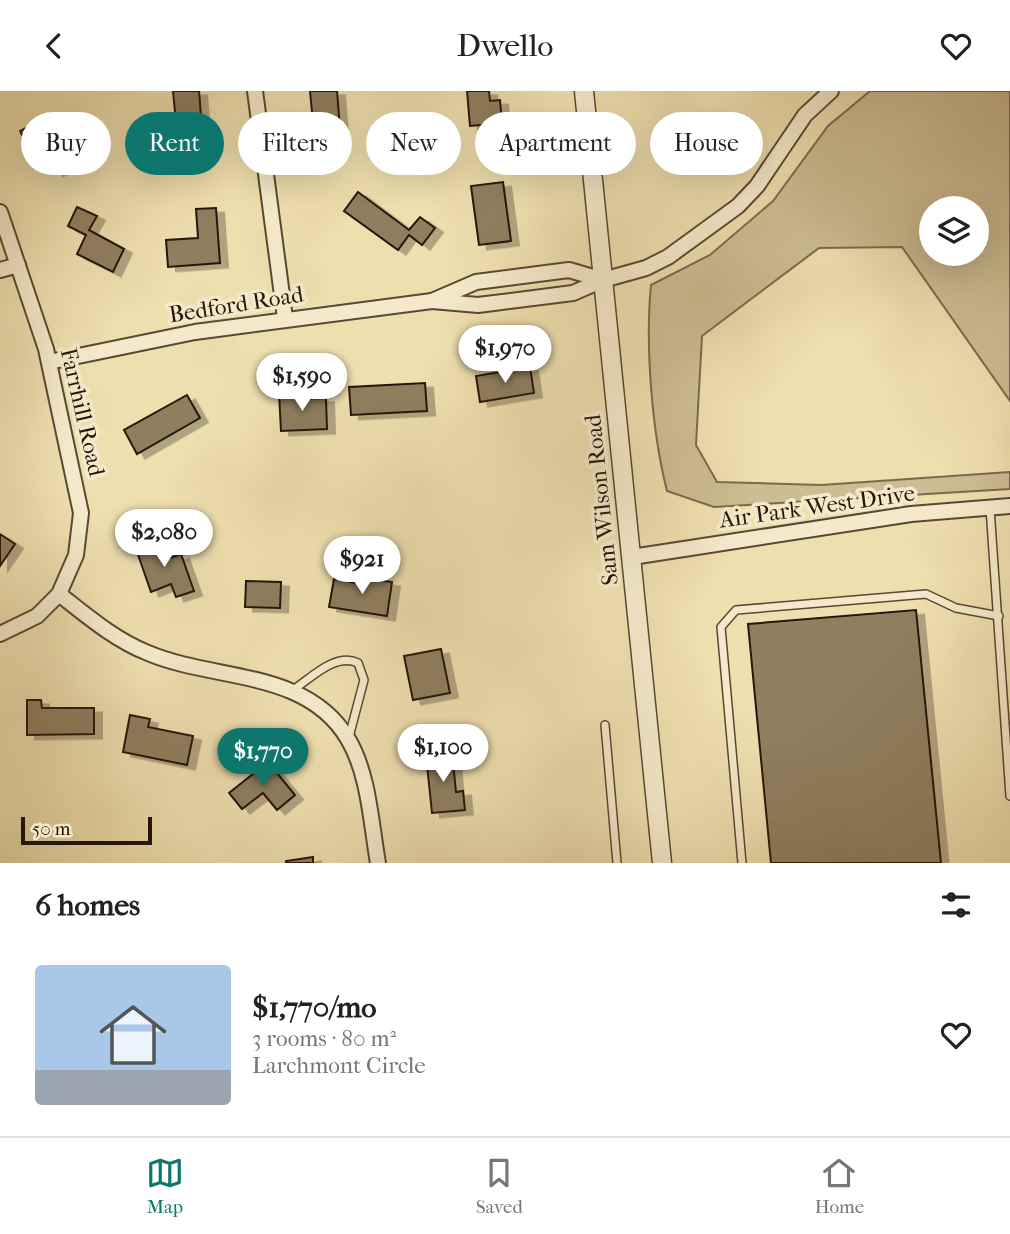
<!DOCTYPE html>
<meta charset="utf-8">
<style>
:root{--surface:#fff;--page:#f2f2f2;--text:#222;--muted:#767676;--line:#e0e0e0;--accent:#0f766e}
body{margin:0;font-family:"IM FELL French Canon",serif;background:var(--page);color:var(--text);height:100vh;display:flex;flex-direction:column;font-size:26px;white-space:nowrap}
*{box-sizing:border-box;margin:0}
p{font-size:23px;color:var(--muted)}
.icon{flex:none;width:38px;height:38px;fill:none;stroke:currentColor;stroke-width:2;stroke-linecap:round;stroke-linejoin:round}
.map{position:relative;height:772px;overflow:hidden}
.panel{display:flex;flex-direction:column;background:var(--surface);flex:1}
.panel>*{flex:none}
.top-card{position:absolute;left:21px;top:21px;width:970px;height:63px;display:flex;gap:14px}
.buttons{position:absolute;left:919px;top:105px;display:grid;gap:14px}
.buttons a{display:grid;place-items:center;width:70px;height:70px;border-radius:50%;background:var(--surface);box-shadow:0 7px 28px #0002;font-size:35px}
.scale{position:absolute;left:21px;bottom:18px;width:131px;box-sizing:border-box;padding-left:7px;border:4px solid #271709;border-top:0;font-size:19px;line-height:24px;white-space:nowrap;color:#271709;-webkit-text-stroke:5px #f4eacb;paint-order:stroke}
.price{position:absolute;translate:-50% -60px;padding:0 16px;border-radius:24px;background:#fff;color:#222;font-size:23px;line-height:46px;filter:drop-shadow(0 2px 4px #0008)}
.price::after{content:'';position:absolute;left:50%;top:42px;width:21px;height:16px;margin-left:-10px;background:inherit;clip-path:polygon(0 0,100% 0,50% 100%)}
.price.on{background:var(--accent);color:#fff}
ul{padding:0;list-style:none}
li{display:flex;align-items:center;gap:21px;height:175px;padding:0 35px}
li span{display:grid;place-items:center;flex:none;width:196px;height:140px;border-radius:7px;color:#555}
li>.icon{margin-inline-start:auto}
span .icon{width:84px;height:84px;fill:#fffc;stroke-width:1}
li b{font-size:30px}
h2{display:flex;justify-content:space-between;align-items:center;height:84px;padding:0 35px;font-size:30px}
.tag{padding:0 24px;border-radius:32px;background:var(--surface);box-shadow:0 7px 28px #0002;font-size:24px;line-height:63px}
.tag.on{background:var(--accent);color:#fff}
header{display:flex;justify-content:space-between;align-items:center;height:91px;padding:0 35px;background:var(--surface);font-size:32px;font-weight:600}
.tab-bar{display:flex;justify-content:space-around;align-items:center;height:98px;border-top:2px solid var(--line);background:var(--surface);font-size:19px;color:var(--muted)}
.tab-bar a{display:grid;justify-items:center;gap:4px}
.tab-bar .on{color:var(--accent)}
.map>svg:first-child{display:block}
.green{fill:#ccbd93;stroke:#7a6a4e;stroke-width:2;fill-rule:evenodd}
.building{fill:#8e7f5f;stroke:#271709;stroke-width:2;filter:url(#shadow)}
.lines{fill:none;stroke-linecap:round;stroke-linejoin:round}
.service-casing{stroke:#594932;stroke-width:10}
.minor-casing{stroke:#594932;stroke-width:18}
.tertiary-casing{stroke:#594932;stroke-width:21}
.service{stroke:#f4eacb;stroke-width:7}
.minor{stroke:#f4eacb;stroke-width:14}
.tertiary{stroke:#f4eacb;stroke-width:18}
.labels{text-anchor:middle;stroke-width:7;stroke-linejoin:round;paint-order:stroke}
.street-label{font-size:23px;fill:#271709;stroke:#f4eacb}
</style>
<header><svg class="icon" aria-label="back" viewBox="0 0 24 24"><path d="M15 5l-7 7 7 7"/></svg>Dwello<svg class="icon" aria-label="heart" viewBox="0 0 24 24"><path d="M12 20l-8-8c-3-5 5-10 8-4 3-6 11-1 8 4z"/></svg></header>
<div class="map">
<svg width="1010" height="772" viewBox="0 0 1010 772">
<defs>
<filter id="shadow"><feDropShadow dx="8" dy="4.5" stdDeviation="0" flood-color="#0004"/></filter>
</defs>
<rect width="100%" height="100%" fill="#eedfaf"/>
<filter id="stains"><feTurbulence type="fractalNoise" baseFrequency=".00286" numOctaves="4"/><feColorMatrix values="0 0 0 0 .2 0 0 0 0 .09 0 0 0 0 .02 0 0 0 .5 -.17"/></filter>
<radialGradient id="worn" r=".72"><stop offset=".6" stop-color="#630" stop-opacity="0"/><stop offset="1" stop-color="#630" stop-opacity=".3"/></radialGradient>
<path class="green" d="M870 0H1010V310L902 156 819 157 702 245 696 354 717 391 821 394 1010 381V398L714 416 667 400C652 341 645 254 651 194L710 164 773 110 828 35ZM931 117H976V163H931Z"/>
<g class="building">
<polygon points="173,0 199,0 203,49 178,52"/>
<polygon points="310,0 337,0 341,50 315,52"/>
<polygon points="467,0 489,0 490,10 500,9 502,32 470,35"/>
<polygon points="64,26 71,39 62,44 76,70 55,81 42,57 32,63 20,40 36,32 40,39"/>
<polygon points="503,91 511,150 479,154 471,95"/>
<polygon points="358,101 409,139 420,126 435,137 422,154 409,144 398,159 344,120"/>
<polygon points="77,116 97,125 89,139 124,158 113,181 77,163 86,144 68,135"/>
<polygon points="216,117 220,172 168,176 166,149 198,147 196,118"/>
<polygon points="530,276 534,302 480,311 476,285"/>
<polygon points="425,292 427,320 351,324 349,296"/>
<polygon points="279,302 296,302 296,308 326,307 327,338 281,340"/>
<polygon points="187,304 200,327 137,363 124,339"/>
<polygon points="0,443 15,453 0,475"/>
<polygon points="160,447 167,468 181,463 194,500 176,506 171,493 151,501 135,455"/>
<polygon points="364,487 392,491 387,525 329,516 334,488 363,493"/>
<polygon points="246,490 281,491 280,517 245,516"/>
<polygon points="916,519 941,772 771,772 748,533"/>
<polygon points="441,558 450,602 413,609 404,565"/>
<polygon points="27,609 41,609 42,617 94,617 94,643 27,644"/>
<polygon points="130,624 150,628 148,636 193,645 187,674 123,661"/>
<polygon points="452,661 456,701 463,700 465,719 432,722 426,664"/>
<polygon points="268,671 295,704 277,719 263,702 242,718 229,702"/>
<polygon points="313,766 313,772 286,772 286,770"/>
</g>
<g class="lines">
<g class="service-casing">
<g id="service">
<polyline points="990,417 1010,705"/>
<path d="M293 599C311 587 336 561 358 572L364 589 349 646"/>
<polyline points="605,634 617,772"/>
<polyline points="742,772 721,536 736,519 926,503 956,517 999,525"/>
</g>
</g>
<g class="minor-casing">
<g id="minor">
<polyline points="255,0 285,227"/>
<polyline points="0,121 46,258 81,422 76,464 59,503 37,525 0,543"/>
<polyline points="0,179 18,174"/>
<polyline points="603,189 569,179 476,191 432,210 478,214 573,202 603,189 646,177 668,166 738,115 757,95 805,24 831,0"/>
<polyline points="49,271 195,241 432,210"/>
<polyline points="632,466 911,423 1010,415"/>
<path d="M59 503C87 525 115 549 148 562 214 590 307 578 348 648 369 683 371 733 378 772"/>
</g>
</g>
<g class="tertiary-casing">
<polyline id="tertiary" points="584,0 662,772"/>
</g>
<use href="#service" class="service"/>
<use href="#minor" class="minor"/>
<use href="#tertiary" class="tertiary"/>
</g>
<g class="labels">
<g class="street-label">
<text transform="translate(236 213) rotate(-9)" y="8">Bedford Road</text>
<text transform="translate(83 321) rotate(77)" y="8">Farrhill Road</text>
<text transform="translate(601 409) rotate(-96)" y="8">Sam Wilson Road</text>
<text transform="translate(817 415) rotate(-8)" y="8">Air Park West Drive</text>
</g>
</g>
<rect width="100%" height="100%" filter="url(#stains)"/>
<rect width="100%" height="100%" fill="url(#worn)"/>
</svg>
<div class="buttons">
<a><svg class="icon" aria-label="layers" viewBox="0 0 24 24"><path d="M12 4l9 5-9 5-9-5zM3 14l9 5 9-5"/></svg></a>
</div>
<div class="scale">50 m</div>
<b class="price" style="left:505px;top:294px">$1,970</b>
<b class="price" style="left:302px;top:322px">$1,590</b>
<b class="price" style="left:164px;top:478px">$2,080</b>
<b class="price" style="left:362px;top:505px">$921</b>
<b class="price" style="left:443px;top:693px">$1,100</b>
<b class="price on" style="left:263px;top:697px">$1,770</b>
<div class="top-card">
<a class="tag">Buy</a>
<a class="tag on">Rent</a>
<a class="tag">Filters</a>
<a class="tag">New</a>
<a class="tag">Apartment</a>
<a class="tag">House</a>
</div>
</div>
<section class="panel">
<h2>6 homes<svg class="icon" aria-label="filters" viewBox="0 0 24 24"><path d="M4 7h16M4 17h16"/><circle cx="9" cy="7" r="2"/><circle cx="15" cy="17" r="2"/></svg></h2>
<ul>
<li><span style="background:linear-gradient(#a9c7e8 75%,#9aa5b1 0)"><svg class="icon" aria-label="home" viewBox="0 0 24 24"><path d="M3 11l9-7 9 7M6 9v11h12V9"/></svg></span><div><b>$1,770/mo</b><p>3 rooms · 80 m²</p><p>Larchmont Circle</p></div><svg class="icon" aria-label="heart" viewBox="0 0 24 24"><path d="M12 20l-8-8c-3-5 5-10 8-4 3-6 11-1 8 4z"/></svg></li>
</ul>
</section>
<nav class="tab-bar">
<a class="on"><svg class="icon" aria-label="map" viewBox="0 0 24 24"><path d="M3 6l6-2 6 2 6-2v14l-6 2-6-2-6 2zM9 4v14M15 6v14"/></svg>Map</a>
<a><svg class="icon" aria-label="saved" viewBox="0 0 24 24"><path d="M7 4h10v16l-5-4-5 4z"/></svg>Saved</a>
<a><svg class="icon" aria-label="home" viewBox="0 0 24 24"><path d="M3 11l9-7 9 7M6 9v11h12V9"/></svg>Home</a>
</nav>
